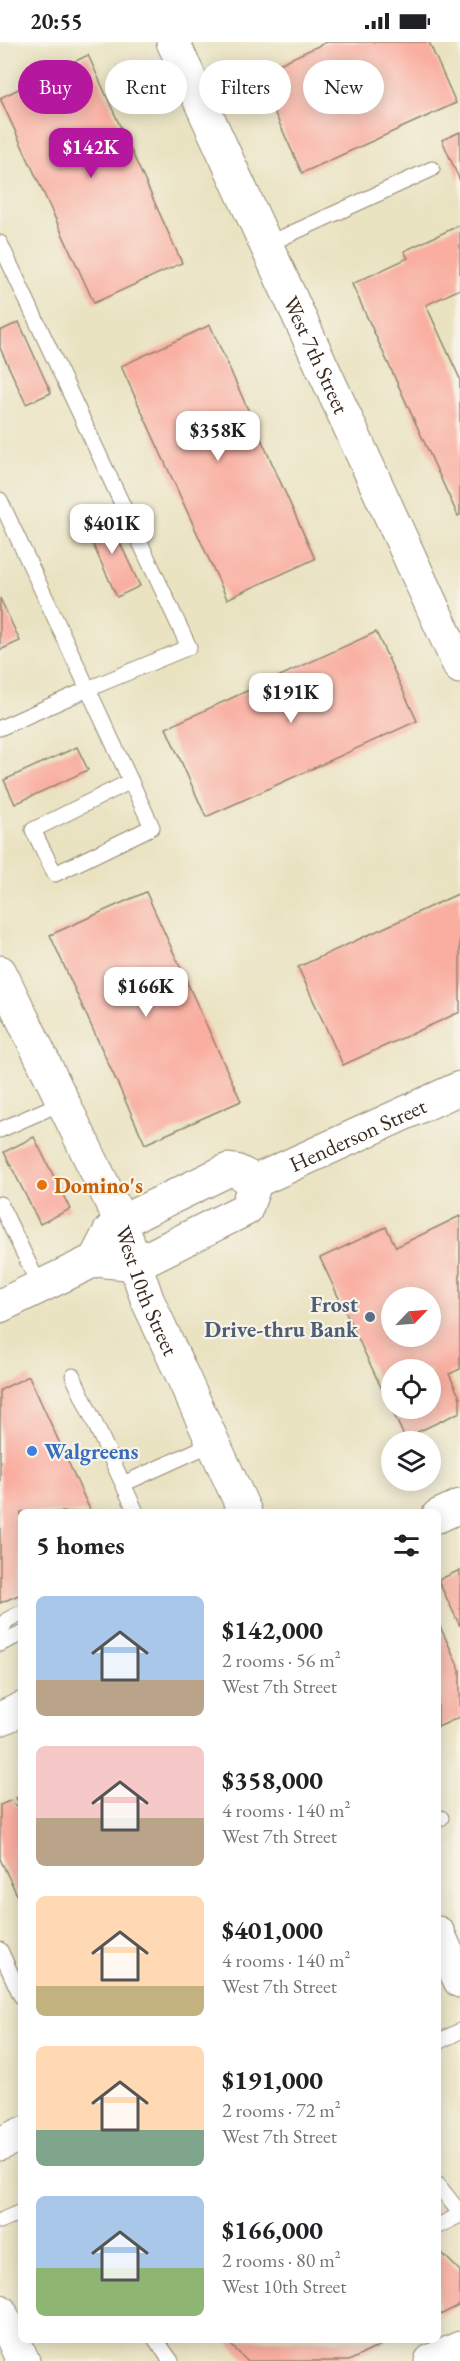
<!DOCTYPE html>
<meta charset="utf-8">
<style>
:root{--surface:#fff;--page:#f6f6f6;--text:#202124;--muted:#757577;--accent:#b5179e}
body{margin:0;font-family:"EB Garamond",serif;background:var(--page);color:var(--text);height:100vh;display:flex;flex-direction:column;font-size:22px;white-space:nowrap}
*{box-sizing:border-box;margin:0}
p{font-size:20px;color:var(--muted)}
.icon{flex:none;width:33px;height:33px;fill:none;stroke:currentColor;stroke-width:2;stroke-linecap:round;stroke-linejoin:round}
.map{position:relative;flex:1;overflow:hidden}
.side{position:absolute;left:18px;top:1467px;width:423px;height:834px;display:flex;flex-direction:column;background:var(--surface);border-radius:9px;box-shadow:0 3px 15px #0003}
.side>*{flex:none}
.top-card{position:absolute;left:18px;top:18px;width:424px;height:54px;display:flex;gap:12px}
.needle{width:39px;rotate:65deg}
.fabs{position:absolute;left:381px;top:1245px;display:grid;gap:12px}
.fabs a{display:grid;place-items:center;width:60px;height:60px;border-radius:50%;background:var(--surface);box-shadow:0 3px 15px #0003;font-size:30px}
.price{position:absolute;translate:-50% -51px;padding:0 14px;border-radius:12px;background:#fff;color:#222;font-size:20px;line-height:39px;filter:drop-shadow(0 2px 3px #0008)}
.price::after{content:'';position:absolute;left:50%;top:36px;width:18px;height:14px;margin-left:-9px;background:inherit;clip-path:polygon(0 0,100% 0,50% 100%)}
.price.active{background:var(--accent);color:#fff}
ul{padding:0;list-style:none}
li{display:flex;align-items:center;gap:18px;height:150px;padding:0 18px}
li span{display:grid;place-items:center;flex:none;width:168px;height:120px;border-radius:9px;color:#555}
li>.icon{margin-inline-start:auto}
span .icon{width:72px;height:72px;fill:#fffc;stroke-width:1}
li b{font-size:26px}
h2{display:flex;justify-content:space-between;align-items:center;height:72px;padding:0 18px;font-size:26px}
.pill{padding:0 21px;border-radius:27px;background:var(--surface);box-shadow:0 3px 15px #0003;font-size:21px;line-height:54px}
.pill.active{background:var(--accent);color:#fff}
.status{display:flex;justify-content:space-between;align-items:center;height:42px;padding:0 30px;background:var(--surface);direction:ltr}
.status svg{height:16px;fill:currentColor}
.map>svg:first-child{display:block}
.building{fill:#f9aea0;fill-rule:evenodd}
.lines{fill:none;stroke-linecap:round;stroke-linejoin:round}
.lane-casing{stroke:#928670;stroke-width:17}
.secondary-casing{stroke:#928670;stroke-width:35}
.primary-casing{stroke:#928670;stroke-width:35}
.lane{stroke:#fff;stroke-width:15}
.secondary{stroke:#fff;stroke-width:33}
.primary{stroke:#fff;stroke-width:33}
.food-dot{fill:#e8710a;stroke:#f7f3e8;stroke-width:2}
.service-dot{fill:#5c6f8a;stroke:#f7f3e8;stroke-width:2}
.shop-dot{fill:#3f7fe0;stroke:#f7f3e8;stroke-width:2}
.labels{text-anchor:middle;stroke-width:4.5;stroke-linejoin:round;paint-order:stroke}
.street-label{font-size:22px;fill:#3b2a1e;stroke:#f7f3e8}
.food-label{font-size:22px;font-weight:bold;fill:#c56008;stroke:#f7f3e8;text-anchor:start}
.service-label{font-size:22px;font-weight:bold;fill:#4e5e75;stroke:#f7f3e8;text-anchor:end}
.shop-label{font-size:22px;font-weight:bold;fill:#366cbe;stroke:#f7f3e8;text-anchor:start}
</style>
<div class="status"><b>20:55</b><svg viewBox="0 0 49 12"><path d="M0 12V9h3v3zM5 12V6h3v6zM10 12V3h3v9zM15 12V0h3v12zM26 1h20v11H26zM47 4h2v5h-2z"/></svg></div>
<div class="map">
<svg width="460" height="2319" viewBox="0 0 460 2319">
<rect width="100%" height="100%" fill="#f7f3e8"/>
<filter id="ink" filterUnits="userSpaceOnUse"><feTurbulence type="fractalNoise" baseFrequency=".0167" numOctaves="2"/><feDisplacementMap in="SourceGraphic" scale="12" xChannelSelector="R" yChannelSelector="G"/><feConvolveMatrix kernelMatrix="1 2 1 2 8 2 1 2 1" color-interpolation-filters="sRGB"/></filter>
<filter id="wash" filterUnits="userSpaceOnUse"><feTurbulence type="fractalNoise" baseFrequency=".008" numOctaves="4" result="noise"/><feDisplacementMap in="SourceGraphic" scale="24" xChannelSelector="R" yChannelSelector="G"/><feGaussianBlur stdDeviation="1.35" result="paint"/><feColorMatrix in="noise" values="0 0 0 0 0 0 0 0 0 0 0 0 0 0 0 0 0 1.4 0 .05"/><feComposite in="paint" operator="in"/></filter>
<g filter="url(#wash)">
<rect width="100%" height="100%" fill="#eae3c2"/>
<g id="blocks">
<g class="building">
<polygon points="327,0 429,0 456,61 302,131 257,32"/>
<polygon points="88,13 182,221 94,261 0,56"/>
<polygon points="460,90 460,139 442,98"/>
<polygon points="460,183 460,247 426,263 460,337 460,473 458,474 352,242 408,216 404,209"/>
<polygon points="19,280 51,351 26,362 0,306 0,289"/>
<polygon points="210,283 315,517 227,557 121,324"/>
<polygon points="106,471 140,544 117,555 83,481"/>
<polygon points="0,556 20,599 0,608"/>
<polygon points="376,590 417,679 206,775 166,686"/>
<polygon points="77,705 88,728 15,762 4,738"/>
<polygon points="146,850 241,1059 145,1102 50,893"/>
<polygon points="460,851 460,970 343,1023 298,925"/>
<polygon points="34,1095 70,1167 40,1182 4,1110"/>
<path d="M460 1174V1327L449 1332 460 1356V1370L405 1396 320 1216 386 1185 396 1205ZM392 1256H430V1294H392ZM392 1328H430V1366H392Z"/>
<polygon points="29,1334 91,1470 21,1470 21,1552 0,1561 0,1348"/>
<polygon points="460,1528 460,1584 438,1538"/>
<polygon points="438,1580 460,1628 460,1675 438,1685"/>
<polygon points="21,1754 21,1861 0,1817 0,1763 12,1758 15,1764 19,1762 16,1756"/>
<polygon points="438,2207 460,2229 460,2263 438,2274"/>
<polygon points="226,2298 391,2298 349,2319 247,2319"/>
</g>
</g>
</g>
<g filter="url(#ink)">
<use href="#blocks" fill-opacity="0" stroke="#928670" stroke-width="1.5"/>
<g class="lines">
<g class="lane-casing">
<g id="lane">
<polyline points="0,201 189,605 88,647 152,785 55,832 33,788 131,739"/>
<polyline points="266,203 432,127"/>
<polyline points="0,458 88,647 0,686"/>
<polyline points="0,1088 63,1060"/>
<polyline points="0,1162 40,1245"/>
<polyline points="73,1334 123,1442 213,1401"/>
<polyline points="123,1442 136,1470"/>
<polyline points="0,1590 7,1578 21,1571"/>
<polyline points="0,1602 21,1592"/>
<polyline points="438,1777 441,1776"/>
<polyline points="0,1908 21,1954"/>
<polyline points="438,2000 460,1989"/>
<polyline points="438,2143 460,2171"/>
<polyline points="0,2179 21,2170"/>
<polyline points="438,2184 460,2173"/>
<polyline points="156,2298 171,2319"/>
</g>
</g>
<g class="secondary-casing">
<g id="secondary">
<path id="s1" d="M173 0 460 625"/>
<path id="s2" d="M0 930 121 1180 147 1257 245 1470"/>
<polyline points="438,1474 460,1464"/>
<polyline points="0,1677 21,1667"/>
<polyline points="438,1891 460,1939"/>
<polyline points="0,2102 21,2092"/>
<polyline points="0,2269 23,2319"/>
<polyline points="431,2319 460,2306"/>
</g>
</g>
<g class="primary-casing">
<g id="primary">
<polyline points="95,1218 110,1189 121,1180 228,1128 236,1129 256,1139"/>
<path id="s3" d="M0 1264 95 1218 136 1222 246 1167 256 1139 460 1046"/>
</g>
</g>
<use href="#lane" class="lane"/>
<use href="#secondary" class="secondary"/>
<use href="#primary" class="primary"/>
</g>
</g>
<circle class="food-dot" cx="42" cy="1143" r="6"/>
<circle class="service-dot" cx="370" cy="1275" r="6"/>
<circle class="shop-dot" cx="32" cy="1409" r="6"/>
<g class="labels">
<g class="street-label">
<text dy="8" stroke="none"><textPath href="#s1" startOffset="344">West 7th Street</textPath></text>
<text dy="8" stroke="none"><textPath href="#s3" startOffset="411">Henderson Street</textPath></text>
<text dy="8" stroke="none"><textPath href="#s2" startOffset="351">West 10th Street</textPath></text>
</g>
<g class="food-label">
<text x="54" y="1151">Domino's</text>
</g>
<g class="service-label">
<text x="358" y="1270">Frost<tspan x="358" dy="25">Drive-thru Bank</tspan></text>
</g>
<g class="shop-label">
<text x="44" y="1417">Walgreens</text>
</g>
</g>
</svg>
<div class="fabs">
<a><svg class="needle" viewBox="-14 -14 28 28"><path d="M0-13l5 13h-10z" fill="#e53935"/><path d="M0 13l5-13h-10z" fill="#757577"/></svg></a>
<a><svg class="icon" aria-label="locate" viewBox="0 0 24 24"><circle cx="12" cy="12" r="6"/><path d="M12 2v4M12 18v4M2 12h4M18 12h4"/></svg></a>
<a><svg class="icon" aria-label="layers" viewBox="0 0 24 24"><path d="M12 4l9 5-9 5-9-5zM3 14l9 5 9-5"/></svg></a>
</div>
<b class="price active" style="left:91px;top:137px">$142K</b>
<b class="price" style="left:218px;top:420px">$358K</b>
<b class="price" style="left:112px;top:513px">$401K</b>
<b class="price" style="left:291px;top:682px">$191K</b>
<b class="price" style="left:146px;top:976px">$166K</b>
<div class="top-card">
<a class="pill active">Buy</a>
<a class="pill">Rent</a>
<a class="pill">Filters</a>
<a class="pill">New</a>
</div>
<section class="side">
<h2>5 homes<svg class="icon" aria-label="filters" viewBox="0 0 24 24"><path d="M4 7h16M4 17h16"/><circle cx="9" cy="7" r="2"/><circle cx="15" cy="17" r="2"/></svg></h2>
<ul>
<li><span style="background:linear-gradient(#a9c7e8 70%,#b9a48a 0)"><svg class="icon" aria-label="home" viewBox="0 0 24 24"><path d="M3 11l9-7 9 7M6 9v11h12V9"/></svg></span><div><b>$142,000</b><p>2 rooms · 56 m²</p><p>West 7th Street</p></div></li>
<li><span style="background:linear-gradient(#f6c9c9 60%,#b9a48a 0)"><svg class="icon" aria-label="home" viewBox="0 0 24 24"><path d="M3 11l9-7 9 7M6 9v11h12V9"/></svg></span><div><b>$358,000</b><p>4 rooms · 140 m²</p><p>West 7th Street</p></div></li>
<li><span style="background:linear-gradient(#ffd9b3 75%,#c2b280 0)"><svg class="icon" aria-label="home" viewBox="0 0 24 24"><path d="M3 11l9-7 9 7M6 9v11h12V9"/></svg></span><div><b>$401,000</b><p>4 rooms · 140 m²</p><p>West 7th Street</p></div></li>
<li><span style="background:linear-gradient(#ffd9b3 70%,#7fa58c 0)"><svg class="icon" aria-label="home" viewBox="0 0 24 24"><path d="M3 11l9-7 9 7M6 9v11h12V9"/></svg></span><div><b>$191,000</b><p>2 rooms · 72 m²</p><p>West 7th Street</p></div></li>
<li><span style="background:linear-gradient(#a9c7e8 60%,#8fb573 0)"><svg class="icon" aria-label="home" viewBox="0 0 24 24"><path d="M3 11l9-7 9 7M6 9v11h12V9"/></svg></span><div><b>$166,000</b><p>2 rooms · 80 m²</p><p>West 10th Street</p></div></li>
</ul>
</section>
</div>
